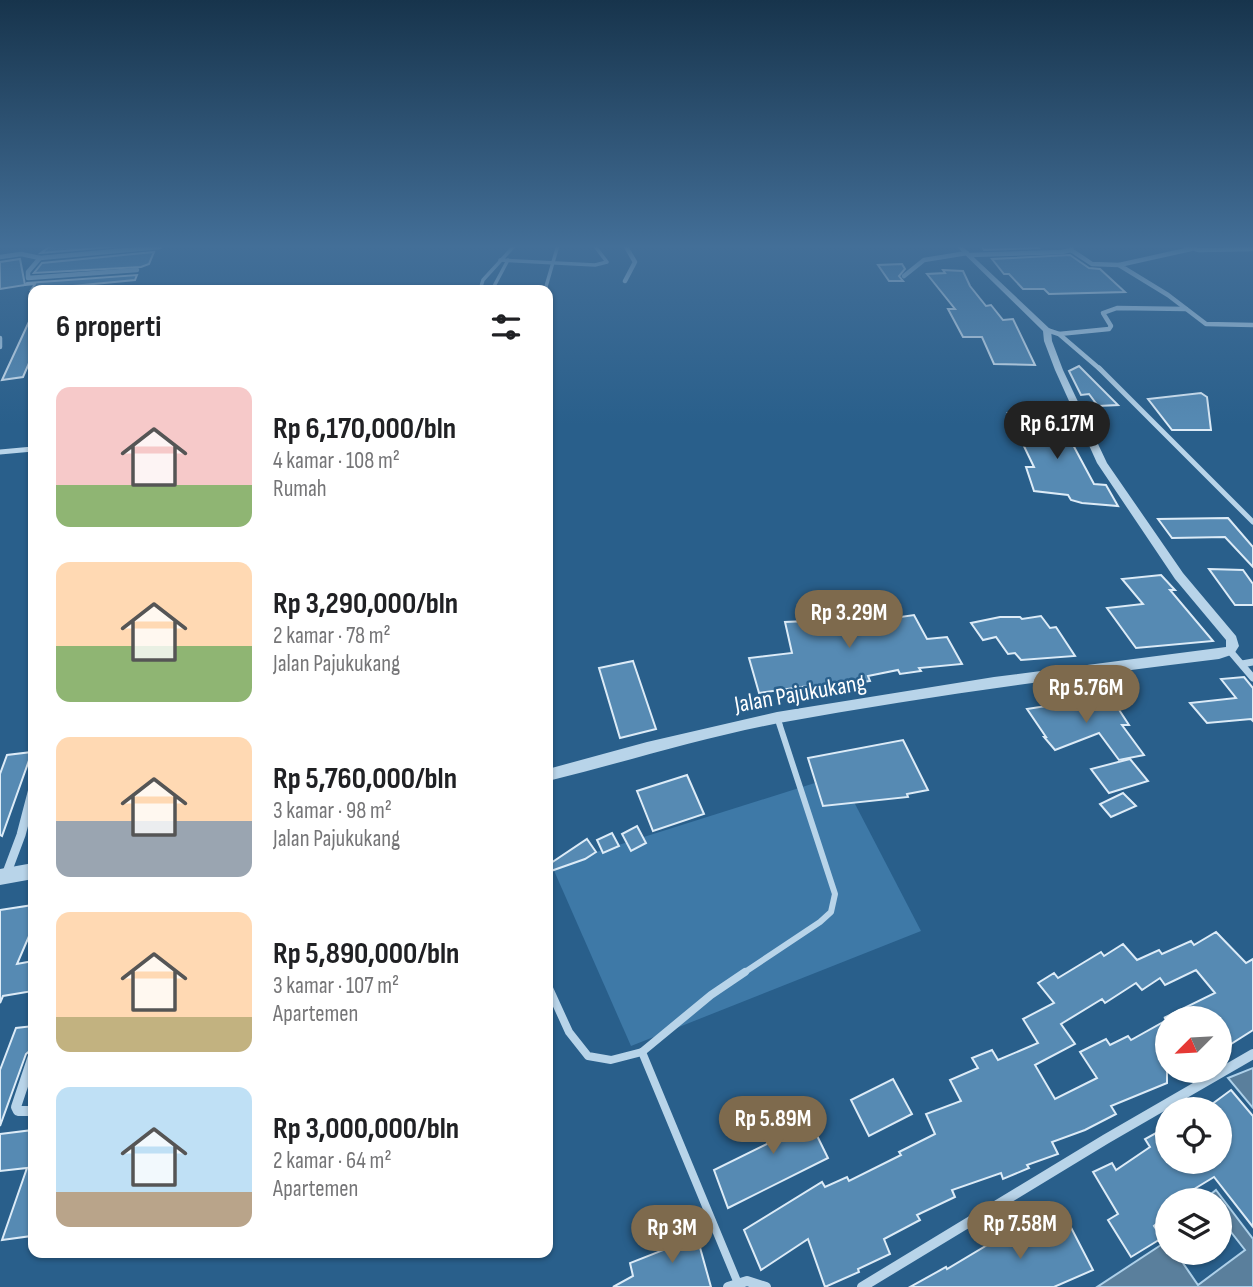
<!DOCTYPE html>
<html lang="id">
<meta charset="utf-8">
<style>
:root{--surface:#fff;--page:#f2f2f2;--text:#202124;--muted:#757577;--accent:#7e6a4d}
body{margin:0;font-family:"Sofia Sans Condensed",sans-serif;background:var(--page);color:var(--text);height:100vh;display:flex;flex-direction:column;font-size:26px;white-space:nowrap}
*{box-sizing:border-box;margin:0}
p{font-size:23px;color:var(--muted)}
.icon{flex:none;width:38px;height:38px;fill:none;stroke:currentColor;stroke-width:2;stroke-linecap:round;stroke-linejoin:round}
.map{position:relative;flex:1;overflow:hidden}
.side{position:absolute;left:28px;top:285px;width:525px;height:973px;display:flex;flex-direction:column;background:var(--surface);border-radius:14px;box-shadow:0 2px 5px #0004}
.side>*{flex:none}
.needle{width:46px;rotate:246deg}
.buttons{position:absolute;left:1155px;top:1006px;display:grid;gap:14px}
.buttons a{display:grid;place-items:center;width:77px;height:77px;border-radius:50%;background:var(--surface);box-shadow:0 2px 5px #0004;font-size:35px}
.price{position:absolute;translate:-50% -60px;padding:0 16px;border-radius:24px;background:var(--accent);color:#fff;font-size:23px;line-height:46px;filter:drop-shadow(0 2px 4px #0008)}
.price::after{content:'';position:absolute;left:50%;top:42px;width:21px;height:16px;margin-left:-10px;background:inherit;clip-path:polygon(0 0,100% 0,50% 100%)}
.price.current{background:#222;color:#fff}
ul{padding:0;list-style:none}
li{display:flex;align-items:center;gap:21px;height:175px;padding:0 28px}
li span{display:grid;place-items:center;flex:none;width:196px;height:140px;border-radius:14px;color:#555}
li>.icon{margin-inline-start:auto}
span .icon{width:84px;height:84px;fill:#fffc;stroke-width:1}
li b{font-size:30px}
h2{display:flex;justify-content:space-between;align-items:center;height:84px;padding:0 28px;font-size:30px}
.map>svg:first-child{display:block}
.green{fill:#3e79a7}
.water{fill:#5a7f9c;stroke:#add0e9;stroke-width:2}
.building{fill:#568ab3;stroke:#dcebf7;stroke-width:2}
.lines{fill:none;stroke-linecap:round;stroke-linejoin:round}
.service-far3{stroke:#b8d4e9;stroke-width:3.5}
.service-far2{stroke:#b8d4e9;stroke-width:5}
.service-far1{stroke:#b8d4e9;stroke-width:6}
.service{stroke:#b8d4e9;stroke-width:8}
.minor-far4{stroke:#b8d4e9;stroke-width:4.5}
.minor-far3{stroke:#b8d4e9;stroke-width:5}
.minor-far2{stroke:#b8d4e9;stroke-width:7}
.minor-far1{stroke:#b8d4e9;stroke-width:9}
.minor{stroke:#b8d4e9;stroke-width:10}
.tertiary{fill:#b8d4e9;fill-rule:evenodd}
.labels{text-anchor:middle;stroke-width:5;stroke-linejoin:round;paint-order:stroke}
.street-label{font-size:24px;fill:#fff;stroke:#295f8b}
</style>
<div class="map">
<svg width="1253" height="1287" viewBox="0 0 1253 1287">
<rect width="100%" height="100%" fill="#295f8b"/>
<polygon class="green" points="840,775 921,931 631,1046 552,866"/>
<g class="water">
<polygon points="1253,1068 1253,1108 1228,1078"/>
<polygon points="1216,1190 1253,1239 1253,1287 1097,1287 1167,1241 1167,1253 1176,1253 1198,1285 1245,1250 1220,1218 1220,1200 1205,1199"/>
</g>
<g class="building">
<polygon points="66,245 134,245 41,253 49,247"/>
<polygon points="981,245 1034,245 1038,248 984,250"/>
<polygon points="154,252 149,264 141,267 34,273 42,263"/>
<polygon points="1070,255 1089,268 1100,269 1125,292 1049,294 1044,289 1023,289 1009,274 1004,274 992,259"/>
<polygon points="20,259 25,285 0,289 0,262"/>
<polygon points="902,264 905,269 899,276 903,281 889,281 878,265"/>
<polygon points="943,270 963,271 970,286 986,306 991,305 1003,320 1013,319 1035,365 994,364 982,337 963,337 948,309 955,309 927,274 945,273"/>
<polygon points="137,275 135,280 31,290 35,284 25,285 27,283"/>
<polygon points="33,313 33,354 23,377 2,380"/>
<polygon points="1079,366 1118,405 1098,406 1089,394 1081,395 1069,371"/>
<polygon points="1201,393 1207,397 1211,430 1172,430 1148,399"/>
<polygon points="1008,413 1057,415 1094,484 1106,485 1118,506 1082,503 1071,500 1068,495 1034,491 1026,467 1034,467"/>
<polygon points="1228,518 1253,547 1253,567 1225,537 1172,538 1158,519"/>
<polygon points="1209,569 1243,570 1253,584 1253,605 1235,605"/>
<polygon points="1161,575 1175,590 1170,590 1213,641 1136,648 1107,608 1143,604 1122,579"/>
<polygon points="822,591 840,591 848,615 872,609 880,620 914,615 927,639 947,637 962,664 919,668 921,671 900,674 898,670 868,676 870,681 816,689 815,685 759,693 749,658 792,653 785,622 807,621 806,617 828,615"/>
<polygon points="1041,616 1050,628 1056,627 1075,656 1021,660 1015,653 1008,654 996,637 983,640 971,623 1000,617 1020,617 1022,619"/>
<polygon points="633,661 656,729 620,738 599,668"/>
<polygon points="1244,677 1253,688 1253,721 1251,719 1207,723 1190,703 1236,698 1221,679"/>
<polygon points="1110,696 1129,725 1122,725 1144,755 1119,760 1099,733 1055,750 1044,737 1046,737 1027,709"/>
<polygon points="903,740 928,790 907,794 908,797 823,806 808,758"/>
<polygon points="32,752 2,836 0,835 0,774 7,755"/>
<polygon points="1130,759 1148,781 1109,793 1091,769"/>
<polygon points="687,775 704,814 653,831 637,791"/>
<polygon points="1123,793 1136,806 1111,817 1100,804"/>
<polygon points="637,826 646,843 631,851 622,834"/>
<polygon points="612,833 619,846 603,853 597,840"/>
<polygon points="587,839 596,852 585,859 548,872 548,865"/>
<polygon points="33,905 33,927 17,964 33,961 33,991 3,996 0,1003 0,910"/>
<polygon points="1216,932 1246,963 1253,959 1253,1030 1220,1051 1220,1018 1164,1018 1215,993 1196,970 1165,985 1160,978 1142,990 1136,983 1105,1003 1102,999 1061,1024 1075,1044 1035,1065 1055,1099 1097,1078 1080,1052 1106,1039 1110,1045 1128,1036 1131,1040 1167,1020 1167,1083 1111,1106 1116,1114 1085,1130 1052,1142 1058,1154 1027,1165 1029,1168 1003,1179 1001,1173 952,1190 955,1197 917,1215 920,1220 884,1239 890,1254 858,1269 859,1272 825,1287 808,1239 761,1270 744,1230 822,1182 825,1187 847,1177 849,1181 901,1155 899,1152 935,1134 926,1114 961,1101 950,1080 978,1068 972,1058 992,1050 998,1060 1038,1043 1023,1019 1054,1003 1038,983 1054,973 1058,978 1101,952 1104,956 1123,944 1137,960 1159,950 1162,954 1191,941 1194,945"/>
<polygon points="33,1026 33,1048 26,1054 0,1126 0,1070 16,1028"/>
<polygon points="893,1079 912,1114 869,1136 851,1100"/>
<polygon points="1231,1090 1253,1116 1253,1227 1214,1177 1176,1200 1167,1200 1167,1215 1154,1226 1162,1238 1131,1257 1108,1220 1118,1214 1093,1172 1112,1163 1116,1170 1150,1147 1145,1139 1167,1127 1167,1162 1220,1162 1220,1110 1204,1110"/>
<polygon points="799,1099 828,1158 728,1208 714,1170 769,1143 759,1121"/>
<polygon points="33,1130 33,1228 31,1236 2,1240 27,1168 0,1171 0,1134"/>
<polygon points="1064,1214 1093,1270 1054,1287 910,1287 946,1267 947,1269 1004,1235 1005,1238"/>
<polygon points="694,1226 711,1287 613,1287 633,1276 630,1263 666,1249 663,1238"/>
</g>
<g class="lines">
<g class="service-far3">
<polyline points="500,260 595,265 607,262 594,245"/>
<polyline points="480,290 483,280 515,245"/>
<polyline points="492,290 508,260"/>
<polyline points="545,290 558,245"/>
</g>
<polyline class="service-far2" points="778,719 780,725"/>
<polyline class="service-far1" points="742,974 820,922 831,912 835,894 779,723"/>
<g class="service">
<polyline points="548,986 569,1032 588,1056 611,1060 642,1052 711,995 745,972"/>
<polyline points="642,1052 737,1281"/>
</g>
<g class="minor-far4">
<polyline points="625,245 635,262 625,281"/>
<polyline points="1182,245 1199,250 1253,249"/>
<polyline points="1191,249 1119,265 1168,295 1206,324 1253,325"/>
<polyline points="1071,250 1092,264 1119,265"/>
<polyline points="969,255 1062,252 1071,250 1072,245"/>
<polyline points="0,257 21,254 40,258 160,247"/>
<polyline points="40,258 28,272 28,278 137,270"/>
<polyline points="904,276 924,260 967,253"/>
<polyline points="1047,330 1059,334 1101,370"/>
<polyline points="1059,334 1109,329 1111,326 1103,313 1117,308 1186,309"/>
<polyline points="0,338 0,347"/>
</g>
<g class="minor-far3">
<polyline points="1099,368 1253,522"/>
<polyline points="0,452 33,449"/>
</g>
<g class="minor-far2">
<polyline points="1230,651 1253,678"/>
<polyline points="1242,664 1253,662"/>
</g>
<polyline class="minor-far1" points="6,875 21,835 33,789"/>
<g class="minor">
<polyline points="33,1056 16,1107 18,1111 33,1111"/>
<polyline points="728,1287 747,1281 766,1287"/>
<polyline points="862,1287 1106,1139 1253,1054"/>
</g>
<g class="tertiary">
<path d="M955 245H961L1051 330 1052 341 1063 370 1107 463 1183 573 1236 636 1239 646 1234 654 1219 659C1072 677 925 696 779 723 701 738 625 762 548 781V769L647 742 777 712 994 677 1226 647V640L1175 579 1097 463 1055 370 1044 341 1043 331Z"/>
<polygon points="33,863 33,879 0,885 0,869"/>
</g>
</g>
<linearGradient id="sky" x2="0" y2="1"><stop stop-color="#17344c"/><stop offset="0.58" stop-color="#436f98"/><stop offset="1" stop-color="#436f98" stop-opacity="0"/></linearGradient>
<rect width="1253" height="425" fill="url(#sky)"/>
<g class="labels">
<g class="street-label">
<text transform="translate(800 693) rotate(-10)" y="8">Jalan Pajukukang</text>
</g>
</g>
</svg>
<div class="buttons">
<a><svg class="needle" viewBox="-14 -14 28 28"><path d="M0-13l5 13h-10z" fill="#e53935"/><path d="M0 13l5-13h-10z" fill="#757577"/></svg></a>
<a><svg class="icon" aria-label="locate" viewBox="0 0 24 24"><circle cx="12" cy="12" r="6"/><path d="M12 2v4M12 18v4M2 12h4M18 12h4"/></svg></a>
<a><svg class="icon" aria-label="layers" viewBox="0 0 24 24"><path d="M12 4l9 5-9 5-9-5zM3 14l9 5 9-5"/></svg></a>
</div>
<b class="price current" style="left:1057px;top:461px">Rp 6.17M</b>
<b class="price" style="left:849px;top:650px">Rp 3.29M</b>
<b class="price" style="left:1086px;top:725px">Rp 5.76M</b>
<b class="price" style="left:773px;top:1156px">Rp 5.89M</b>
<b class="price" style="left:1020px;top:1261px">Rp 7.58M</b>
<b class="price" style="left:672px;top:1265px">Rp 3M</b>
<section class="side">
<h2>6 properti<svg class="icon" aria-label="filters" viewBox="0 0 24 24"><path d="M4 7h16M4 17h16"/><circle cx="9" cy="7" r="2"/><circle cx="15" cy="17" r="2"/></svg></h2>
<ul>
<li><span style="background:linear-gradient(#f6c9c9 70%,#8fb573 0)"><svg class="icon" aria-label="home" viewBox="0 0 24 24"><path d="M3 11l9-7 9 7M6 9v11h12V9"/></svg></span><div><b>Rp 6,170,000/bln</b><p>4 kamar · 108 m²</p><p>Rumah</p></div></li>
<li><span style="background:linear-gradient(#ffd9b3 60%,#8fb573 0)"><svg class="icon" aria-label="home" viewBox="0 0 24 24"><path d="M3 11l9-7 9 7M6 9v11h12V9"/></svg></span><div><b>Rp 3,290,000/bln</b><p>2 kamar · 78 m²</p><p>Jalan Pajukukang</p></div></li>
<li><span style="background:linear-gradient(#ffd9b3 60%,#9aa5b1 0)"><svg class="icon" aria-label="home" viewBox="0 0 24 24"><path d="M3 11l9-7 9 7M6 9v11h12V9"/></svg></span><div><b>Rp 5,760,000/bln</b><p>3 kamar · 98 m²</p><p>Jalan Pajukukang</p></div></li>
<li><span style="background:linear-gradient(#ffd9b3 75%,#c2b280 0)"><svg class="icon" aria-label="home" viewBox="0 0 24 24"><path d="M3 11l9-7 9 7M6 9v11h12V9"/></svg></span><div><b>Rp 5,890,000/bln</b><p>3 kamar · 107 m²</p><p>Apartemen</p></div></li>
<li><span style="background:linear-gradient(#bfe0f5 75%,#b9a48a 0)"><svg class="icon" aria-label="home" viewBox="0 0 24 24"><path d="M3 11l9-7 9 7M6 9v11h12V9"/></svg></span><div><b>Rp 3,000,000/bln</b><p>2 kamar · 64 m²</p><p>Apartemen</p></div></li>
</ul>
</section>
</div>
